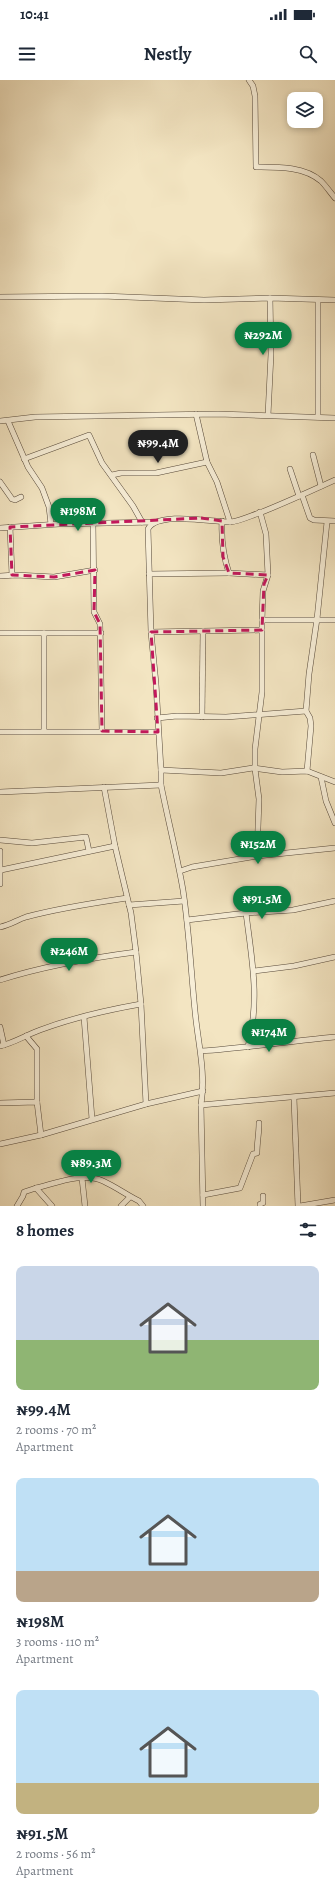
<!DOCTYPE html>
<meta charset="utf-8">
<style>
:root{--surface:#fff;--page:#f2f2f3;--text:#1f2937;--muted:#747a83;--accent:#0b8043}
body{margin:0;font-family:Alegreya,serif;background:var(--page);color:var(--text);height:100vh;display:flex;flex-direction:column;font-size:15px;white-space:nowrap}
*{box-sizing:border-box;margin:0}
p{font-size:13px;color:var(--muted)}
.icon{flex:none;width:22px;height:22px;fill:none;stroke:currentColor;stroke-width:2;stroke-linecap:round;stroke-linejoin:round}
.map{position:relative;height:1126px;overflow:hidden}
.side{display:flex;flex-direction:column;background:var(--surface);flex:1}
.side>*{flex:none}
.tools{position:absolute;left:287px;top:12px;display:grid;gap:8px}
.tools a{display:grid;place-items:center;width:36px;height:36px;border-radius:8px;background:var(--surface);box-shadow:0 2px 6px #0003;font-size:20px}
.price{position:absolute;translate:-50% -34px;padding:0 9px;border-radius:14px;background:var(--accent);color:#fff;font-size:13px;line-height:26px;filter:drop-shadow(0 1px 2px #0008)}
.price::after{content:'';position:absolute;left:50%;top:24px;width:12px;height:9px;margin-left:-6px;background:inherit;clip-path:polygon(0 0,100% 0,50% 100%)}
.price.current{background:#222;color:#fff}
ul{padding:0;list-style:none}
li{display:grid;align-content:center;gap:8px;height:212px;padding:0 16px}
li span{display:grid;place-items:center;height:124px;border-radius:8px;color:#555}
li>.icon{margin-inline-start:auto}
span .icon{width:72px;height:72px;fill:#fffc;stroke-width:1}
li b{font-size:17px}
h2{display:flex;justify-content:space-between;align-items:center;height:48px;padding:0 16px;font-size:17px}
.status{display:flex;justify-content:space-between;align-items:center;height:28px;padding:0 20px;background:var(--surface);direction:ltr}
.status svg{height:11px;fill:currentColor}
header{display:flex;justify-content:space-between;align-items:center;height:52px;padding:0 16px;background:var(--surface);font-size:18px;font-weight:700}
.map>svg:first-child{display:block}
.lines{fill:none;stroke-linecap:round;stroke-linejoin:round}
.street-casing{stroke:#564839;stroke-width:6}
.street{stroke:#f7eed7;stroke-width:5}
.marked{fill:none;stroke:#c2185b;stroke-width:3;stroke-dasharray:8 5;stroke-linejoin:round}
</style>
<div class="status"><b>10:41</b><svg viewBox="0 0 49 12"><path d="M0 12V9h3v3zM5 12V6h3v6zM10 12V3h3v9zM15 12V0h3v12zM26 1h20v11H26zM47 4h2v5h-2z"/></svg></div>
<header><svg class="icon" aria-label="menu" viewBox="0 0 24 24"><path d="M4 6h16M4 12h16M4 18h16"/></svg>Nestly<svg class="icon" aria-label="search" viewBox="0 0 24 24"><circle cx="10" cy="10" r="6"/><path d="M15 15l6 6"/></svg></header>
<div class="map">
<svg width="335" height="1126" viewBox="0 0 335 1126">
<rect width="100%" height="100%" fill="#f3e5c2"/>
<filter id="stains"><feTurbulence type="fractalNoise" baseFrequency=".005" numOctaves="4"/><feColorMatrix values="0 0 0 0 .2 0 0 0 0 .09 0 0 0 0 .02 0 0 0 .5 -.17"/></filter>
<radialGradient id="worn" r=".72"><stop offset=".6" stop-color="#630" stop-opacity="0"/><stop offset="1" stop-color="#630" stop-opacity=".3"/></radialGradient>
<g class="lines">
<g class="street-casing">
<g id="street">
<path d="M249 0 253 6 255 16 256 87C277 87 304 86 321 101 326 106 330 112 335 118"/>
<polyline points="0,217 102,216 204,220 270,218 335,220"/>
<polyline points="318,220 318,337"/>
<polyline points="196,334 207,382 217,402 230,442"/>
<polyline points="268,335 271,274 270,218"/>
<polyline points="0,341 35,337 218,334 335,338"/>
<polyline points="8,341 28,387 42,408 49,427 51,444"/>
<polyline points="313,375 321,406"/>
<polyline points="24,379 89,355 102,383 133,426 142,442"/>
<polyline points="290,389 299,416"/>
<polyline points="112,395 121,393 156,393 207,382"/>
<polyline points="0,402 12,419 15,420 21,417"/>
<polyline points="302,415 310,438 314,440 335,441"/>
<polyline points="260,432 266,454 268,495"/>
<path d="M222 441C221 460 223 475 229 493L268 495 263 511 262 540V612L255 669V689L259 719 257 776"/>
<polyline points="93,443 94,532 100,544 102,651"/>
<polyline points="10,447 12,495"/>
<polyline points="0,448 59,444 155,442"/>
<polyline points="149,494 229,493"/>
<polyline points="0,496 16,495 54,497 95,490"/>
<polyline points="262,540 335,540"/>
<polyline points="151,552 262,550"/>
<polyline points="0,553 101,553"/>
<polyline points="44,553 44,651"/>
<polyline points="202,637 203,551"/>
<polyline points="157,638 177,636 226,637 306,631"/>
<polyline points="0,652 158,652"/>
<polyline points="161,690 221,693 253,688 282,692 307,691 335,702"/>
<polyline points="307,691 311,646 310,638 306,631 309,594 317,539 327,442"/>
<polyline points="321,697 326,721 335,743"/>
<polyline points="104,707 115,766 131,833 136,872 141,924 146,1024"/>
<polyline points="0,712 161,705"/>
<polyline points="0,760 32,763 86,757 89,771"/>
<polyline points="0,771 0,804"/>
<polyline points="1,790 115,766"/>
<polyline points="180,791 192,787 257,776 335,768"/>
<polyline points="129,825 184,821"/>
<path d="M246 833C252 881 260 919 248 967"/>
<polyline points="187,840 246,833 293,830 335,821"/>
<path d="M0 847C10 845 17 840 26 837 59 828 93 823 127 818"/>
<polyline points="254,891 294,886 335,877"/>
<path d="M0 900C44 886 90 878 136 872"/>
<polyline points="84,937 92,1039"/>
<polyline points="0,947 4,965"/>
<polyline points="26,956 37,969 37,1022"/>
<path d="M0 966C14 963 26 955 40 950 72 938 107 930 141 924"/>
<path d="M201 971C246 968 290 961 335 957"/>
<polyline points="294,1018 298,1126"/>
<polyline points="0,1023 37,1022 41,1055"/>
<polyline points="201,1025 335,1013"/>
<polyline points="0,1064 41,1055 146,1024 203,1011"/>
<polyline points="78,1087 82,1098 85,1126"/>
<path d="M36 1108C57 1103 82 1092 103 1101 116 1107 127 1115 139 1121L143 1126"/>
<path d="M203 1115 240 1108 253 1074 257 1073C257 1062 259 1054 259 1043"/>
<polyline points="17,1126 23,1116 24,1112 36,1108 52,1126"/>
<polyline points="121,1126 130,1117"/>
<path d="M203 1126 201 1025C206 991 198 964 195 931 191 891 189 850 183 810 177 775 168 740 161 705V690L156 604 151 552 148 449C157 431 213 442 230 442 241 441 252 435 262 432 287 422 311 411 335 400"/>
<polyline points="260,1126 260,1124 263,1123 263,1116"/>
<polyline points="300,1126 335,1120"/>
</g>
</g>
<use href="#street" class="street"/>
</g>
<path class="marked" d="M201 438 222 441 223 477 229 493 268 495 264 504 262 550 151 552 158 652 102 651 100 544 94 532 95 490 54 497 12 495 10 447Z"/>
<rect width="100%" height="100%" filter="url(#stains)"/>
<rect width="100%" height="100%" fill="url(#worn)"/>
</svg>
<div class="tools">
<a><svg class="icon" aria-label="layers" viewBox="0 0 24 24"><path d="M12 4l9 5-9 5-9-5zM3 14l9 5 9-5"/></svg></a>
</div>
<b class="price" style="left:263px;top:276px">₦292M</b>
<b class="price current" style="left:158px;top:384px">₦99.4M</b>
<b class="price" style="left:78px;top:452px">₦198M</b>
<b class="price" style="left:258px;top:785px">₦152M</b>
<b class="price" style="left:262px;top:840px">₦91.5M</b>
<b class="price" style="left:69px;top:892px">₦246M</b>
<b class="price" style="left:269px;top:973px">₦174M</b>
<b class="price" style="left:91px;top:1104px">₦89.3M</b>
</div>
<section class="side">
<h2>8 homes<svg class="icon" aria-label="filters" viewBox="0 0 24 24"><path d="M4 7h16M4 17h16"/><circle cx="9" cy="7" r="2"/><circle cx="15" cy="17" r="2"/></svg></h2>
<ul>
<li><span style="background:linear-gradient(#c9d6e8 60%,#8fb573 0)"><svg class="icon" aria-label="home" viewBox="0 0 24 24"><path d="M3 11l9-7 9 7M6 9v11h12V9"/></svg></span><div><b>₦99.4M</b><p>2 rooms · 70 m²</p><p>Apartment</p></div></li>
<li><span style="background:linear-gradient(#bfe0f5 75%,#b9a48a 0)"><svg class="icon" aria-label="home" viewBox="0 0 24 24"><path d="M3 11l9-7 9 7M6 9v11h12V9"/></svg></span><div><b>₦198M</b><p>3 rooms · 110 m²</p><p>Apartment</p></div></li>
<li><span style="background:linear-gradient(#bfe0f5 75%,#c2b280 0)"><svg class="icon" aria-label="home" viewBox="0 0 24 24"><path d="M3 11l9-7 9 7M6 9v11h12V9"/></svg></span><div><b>₦91.5M</b><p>2 rooms · 56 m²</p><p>Apartment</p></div></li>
</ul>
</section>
